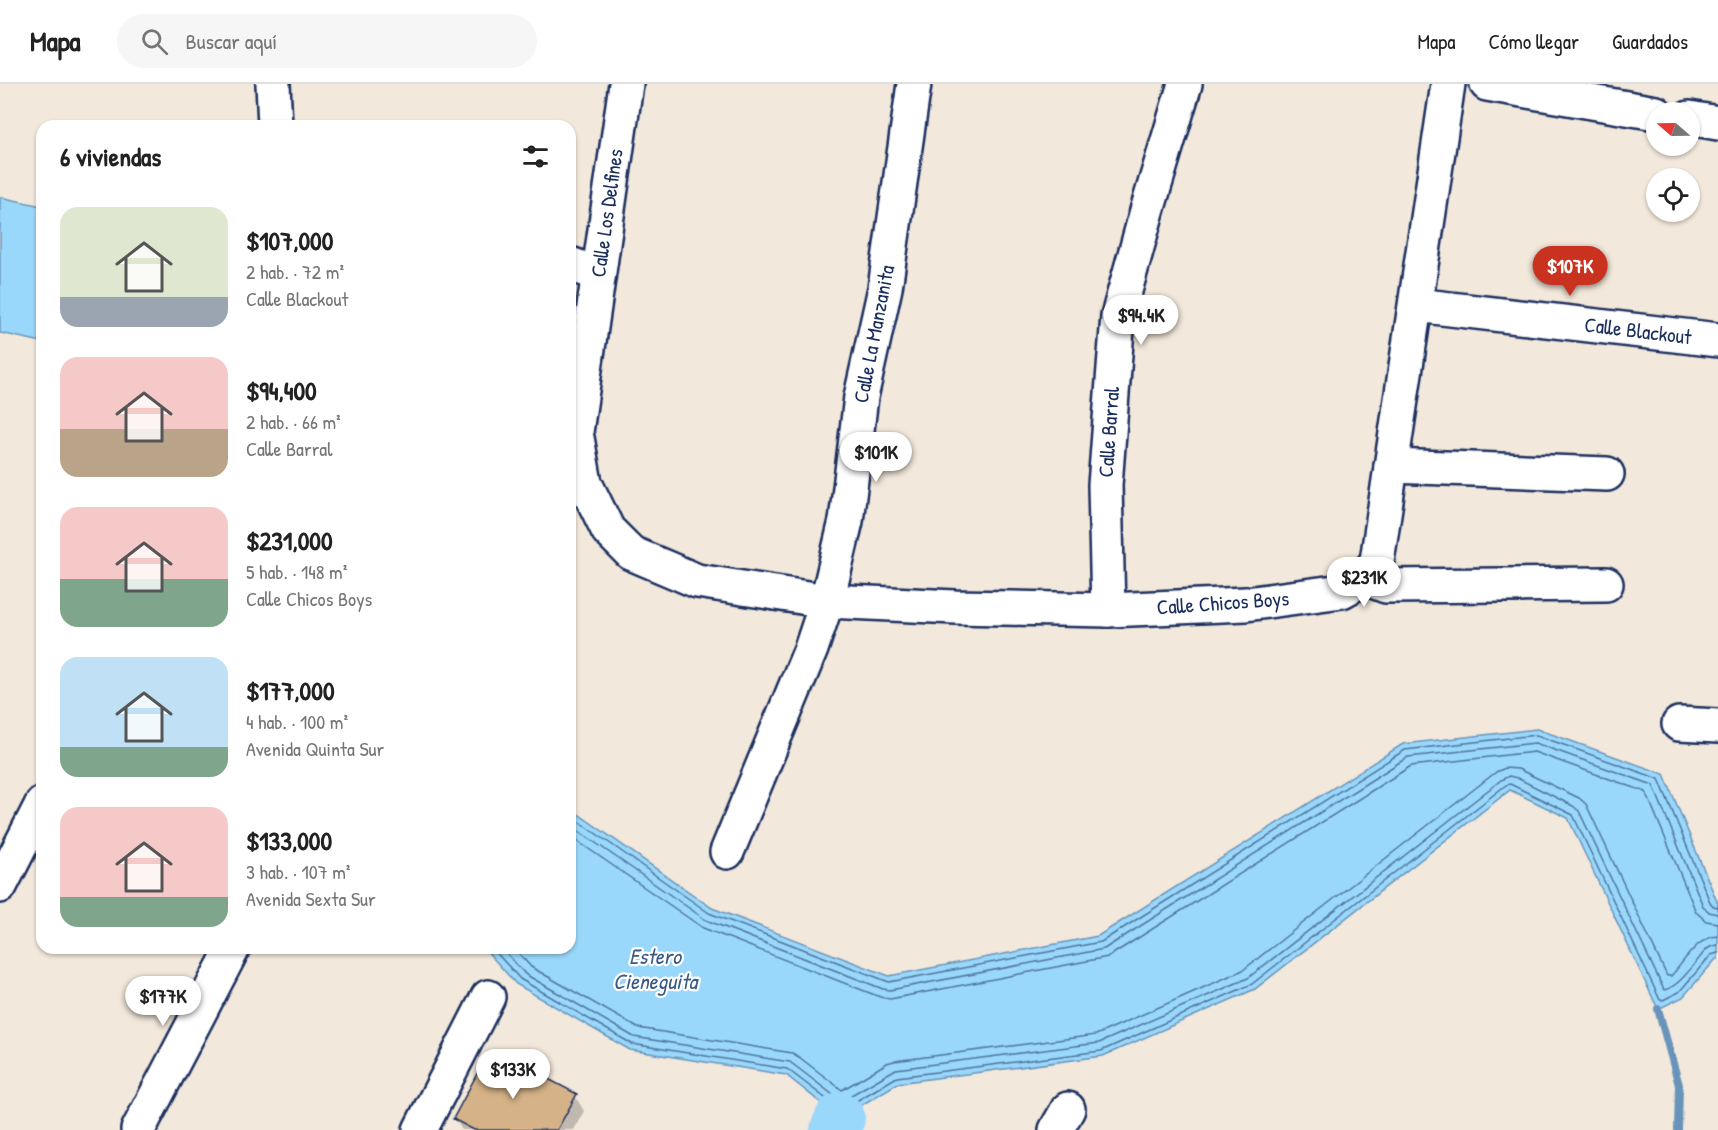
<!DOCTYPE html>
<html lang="es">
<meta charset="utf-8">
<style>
:root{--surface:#fff;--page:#f6f6f6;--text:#222;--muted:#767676;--line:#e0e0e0;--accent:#c8321e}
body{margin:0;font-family:"Patrick Hand",sans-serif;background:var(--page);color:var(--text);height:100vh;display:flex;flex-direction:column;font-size:22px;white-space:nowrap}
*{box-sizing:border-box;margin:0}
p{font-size:20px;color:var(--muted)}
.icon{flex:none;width:33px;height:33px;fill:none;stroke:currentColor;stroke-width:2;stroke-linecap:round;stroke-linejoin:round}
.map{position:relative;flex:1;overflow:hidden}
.panel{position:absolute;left:36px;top:36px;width:540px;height:834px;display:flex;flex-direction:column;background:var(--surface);border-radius:18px;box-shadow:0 2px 4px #0004}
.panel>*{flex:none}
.needle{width:39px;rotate:290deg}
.controls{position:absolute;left:1646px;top:18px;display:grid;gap:12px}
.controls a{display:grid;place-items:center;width:54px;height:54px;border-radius:50%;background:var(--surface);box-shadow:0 2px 4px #0004;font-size:30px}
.price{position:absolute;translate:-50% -51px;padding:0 14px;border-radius:21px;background:#fff;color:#222;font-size:20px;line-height:39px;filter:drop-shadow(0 2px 3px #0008)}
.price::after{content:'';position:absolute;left:50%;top:36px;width:18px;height:14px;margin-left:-9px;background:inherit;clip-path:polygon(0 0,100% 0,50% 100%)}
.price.on{background:var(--accent);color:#fff}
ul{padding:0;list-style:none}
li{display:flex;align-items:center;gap:18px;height:150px;padding:0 24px}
li span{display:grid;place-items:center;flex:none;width:168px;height:120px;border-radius:18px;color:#555}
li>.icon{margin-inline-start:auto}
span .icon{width:72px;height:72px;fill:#fffc;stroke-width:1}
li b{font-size:26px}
h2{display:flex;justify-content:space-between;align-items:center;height:72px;padding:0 24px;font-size:26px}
header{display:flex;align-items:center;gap:36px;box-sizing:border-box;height:84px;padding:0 30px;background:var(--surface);border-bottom:2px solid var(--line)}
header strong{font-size:28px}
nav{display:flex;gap:33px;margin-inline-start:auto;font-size:21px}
.search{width:420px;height:54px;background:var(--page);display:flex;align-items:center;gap:15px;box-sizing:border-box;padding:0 21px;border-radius:33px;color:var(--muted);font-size:22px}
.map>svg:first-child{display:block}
.water{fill:#9ad8fb;stroke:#6794bc;stroke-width:1.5}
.shadow{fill:#0003}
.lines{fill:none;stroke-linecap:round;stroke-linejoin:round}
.shore{stroke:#4e739d;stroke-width:1.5}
.stream{stroke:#6794bc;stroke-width:8}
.river{stroke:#9ad8fb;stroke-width:50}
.building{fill:#d5b287;stroke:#1b2f5e;stroke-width:1.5}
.minor-casing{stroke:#1b2f5e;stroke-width:38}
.minor{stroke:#fff;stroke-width:33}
.labels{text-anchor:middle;stroke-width:4.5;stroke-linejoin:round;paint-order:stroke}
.street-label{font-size:21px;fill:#1b2f5e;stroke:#fff}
.water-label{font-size:22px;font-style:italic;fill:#3b5985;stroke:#fff}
</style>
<header>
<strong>Mapa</strong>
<div class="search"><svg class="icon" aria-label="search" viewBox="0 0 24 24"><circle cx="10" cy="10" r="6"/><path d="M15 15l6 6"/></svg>Buscar aquí</div>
<nav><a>Mapa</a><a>Cómo llegar</a><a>Guardados</a></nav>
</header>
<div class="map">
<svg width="1718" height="1046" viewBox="0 0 1718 1046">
<rect width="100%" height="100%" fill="#f2e8db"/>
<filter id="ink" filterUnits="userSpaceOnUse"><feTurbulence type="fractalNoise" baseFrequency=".0167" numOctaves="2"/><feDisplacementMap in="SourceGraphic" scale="12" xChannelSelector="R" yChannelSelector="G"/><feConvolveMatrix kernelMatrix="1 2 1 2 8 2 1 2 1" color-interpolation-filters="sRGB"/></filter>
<g filter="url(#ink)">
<g class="water">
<polygon points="0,113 42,122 42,258 0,249"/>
<polygon points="1537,645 1664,690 1718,820 1718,875 1716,875 1683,913 1658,925 1568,734 1510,706 1255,905 1103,972 898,999 840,1034 786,991 630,966 516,900 484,864 570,864 570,702 577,729 712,824 889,892 1098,852 1403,660"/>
</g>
<polygon class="shadow" points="514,989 575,1012 584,1027 574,1046 462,1046 455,1035"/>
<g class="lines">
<g class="shore">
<polyline points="570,726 574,734 709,829 889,898 1101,858 1405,666 1536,651 1659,695 1710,818 1713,822 1718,823"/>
<polyline points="570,741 706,836 883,905 890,906 1104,865 1408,673 1535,659 1653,701 1703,822 1709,828 1718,830"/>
<polyline points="570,752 703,844 880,913 890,915 1108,873 1411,682 1534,668 1646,708 1696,828 1706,837 1718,839"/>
<polyline points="492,864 520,895 632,960 787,985 841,1026 897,993 1101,967 1252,900 1506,701 1510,700 1573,731 1660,916 1663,916 1679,908 1711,871 1718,869"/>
<path d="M502 864 525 890 634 953 790 978 841 1017 896 985 1099 959 1248 894 1501 696 1509 692 1517 694 1573 722 1579 727 1664 906C1679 904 1696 877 1707 865L1712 862 1718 861"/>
<path d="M514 864 531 883 638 944 792 969 799 973 842 1006 887 979 894 977 1096 951 1243 886 1496 688 1505 684 1518 685 1579 714 1586 720 1667 892H1671C1684 878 1697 853 1718 852"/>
</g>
<polyline class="stream" points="1658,925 1679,1001 1678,1046"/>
<polyline class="river" points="835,1046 840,1034"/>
</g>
<polygon class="building" points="486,973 513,987 518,979 577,1010 557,1046 474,1046 453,1035"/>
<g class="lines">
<g class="minor-casing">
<g id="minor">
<polyline points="273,0 275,42"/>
<polyline points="626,0 576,348 585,399 608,446 631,469 697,497 827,517 955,523 1108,526 1246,520 1342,507 1365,494 1377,477 1448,0"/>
<polyline points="1487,0 1656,29"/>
<polyline points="1689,34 1718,39"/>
<polyline points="570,180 598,190"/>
<polyline points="1416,221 1718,256"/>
<polyline points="1391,382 1607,390"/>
<polyline points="1365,494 1386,502 1606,500"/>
<polyline points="1108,526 1105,401 1118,232 1147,127 1185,0"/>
<polyline points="1679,640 1718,642"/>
<polyline points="727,768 811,565 827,517 846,437 861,313 885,204 914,0"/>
<polyline points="0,802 42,720"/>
<polyline points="138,1046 233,864"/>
<polyline points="420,1046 488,913"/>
<polyline points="1056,1046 1068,1025"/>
</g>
</g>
<use href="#minor" class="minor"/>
</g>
</g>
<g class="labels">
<g class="street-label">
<text transform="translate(607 129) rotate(-82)" y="7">Calle Los Delfines</text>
<text transform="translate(1638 247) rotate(7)" y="7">Calle Blackout</text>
<text transform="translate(874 250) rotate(-79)" y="7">Calle La Manzanita</text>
<text transform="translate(1109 348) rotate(-86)" y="7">Calle Barral</text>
<text transform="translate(1223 519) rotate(-4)" y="7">Calle Chicos Boys</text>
</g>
<g class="water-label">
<text x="655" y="880">Estero<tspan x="655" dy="25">Cieneguita</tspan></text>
</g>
</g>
</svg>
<div class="controls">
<a><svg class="needle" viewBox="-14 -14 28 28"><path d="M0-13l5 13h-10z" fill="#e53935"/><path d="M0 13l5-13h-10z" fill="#767676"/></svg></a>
<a><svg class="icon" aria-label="locate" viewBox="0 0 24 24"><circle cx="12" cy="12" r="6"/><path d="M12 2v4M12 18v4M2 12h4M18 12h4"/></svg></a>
</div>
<b class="price on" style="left:1570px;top:213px">$107K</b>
<b class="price" style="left:1141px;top:262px">$94.4K</b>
<b class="price" style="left:876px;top:399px">$101K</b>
<b class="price" style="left:1364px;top:524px">$231K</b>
<b class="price" style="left:163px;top:943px">$177K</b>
<b class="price" style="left:513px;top:1016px">$133K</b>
<section class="panel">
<h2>6 viviendas<svg class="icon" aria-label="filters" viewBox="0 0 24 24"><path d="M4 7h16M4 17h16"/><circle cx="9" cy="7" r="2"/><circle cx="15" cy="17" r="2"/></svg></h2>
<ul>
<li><span style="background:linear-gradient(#dfe7d0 75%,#9aa5b1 0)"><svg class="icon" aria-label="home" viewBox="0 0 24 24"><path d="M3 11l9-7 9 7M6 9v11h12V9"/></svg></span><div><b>$107,000</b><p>2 hab. · 72 m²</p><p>Calle Blackout</p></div></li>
<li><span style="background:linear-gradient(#f6c9c9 60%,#b9a48a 0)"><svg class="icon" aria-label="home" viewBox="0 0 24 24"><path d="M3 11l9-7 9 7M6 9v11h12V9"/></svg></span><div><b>$94,400</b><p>2 hab. · 66 m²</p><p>Calle Barral</p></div></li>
<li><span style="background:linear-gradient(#f6c9c9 60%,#7fa58c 0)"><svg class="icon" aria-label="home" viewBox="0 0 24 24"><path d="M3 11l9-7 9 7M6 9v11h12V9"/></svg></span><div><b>$231,000</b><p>5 hab. · 148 m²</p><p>Calle Chicos Boys</p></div></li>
<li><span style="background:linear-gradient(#bfe0f5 75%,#7fa58c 0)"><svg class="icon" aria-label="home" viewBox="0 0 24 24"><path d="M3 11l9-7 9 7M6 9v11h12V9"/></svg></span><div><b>$177,000</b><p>4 hab. · 100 m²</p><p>Avenida Quinta Sur</p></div></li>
<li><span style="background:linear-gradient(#f6c9c9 75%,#7fa58c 0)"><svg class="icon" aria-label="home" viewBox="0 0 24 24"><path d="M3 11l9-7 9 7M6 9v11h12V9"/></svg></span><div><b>$133,000</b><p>3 hab. · 107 m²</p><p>Avenida Sexta Sur</p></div></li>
</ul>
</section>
</div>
